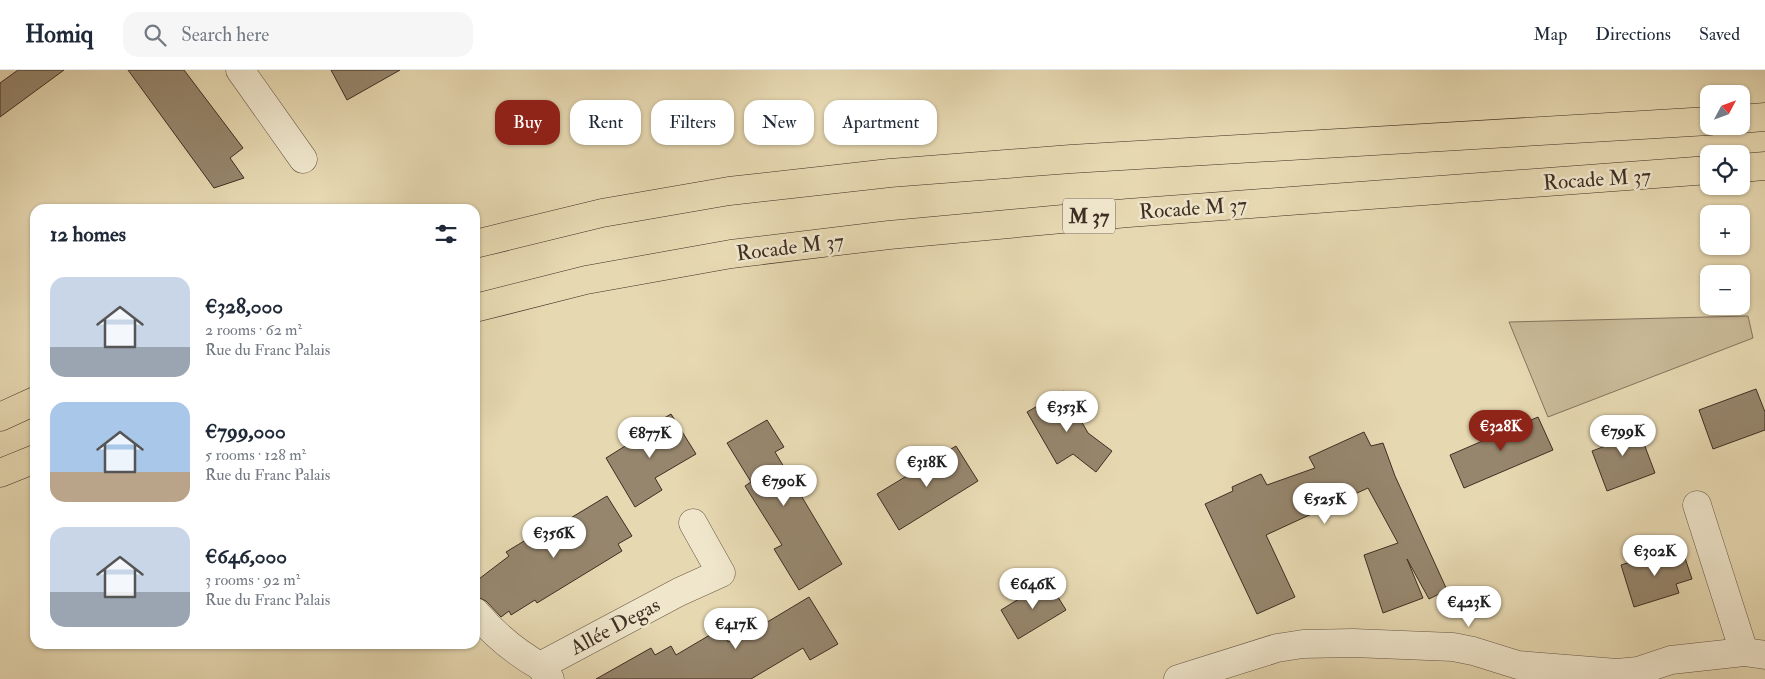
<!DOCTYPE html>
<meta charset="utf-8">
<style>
:root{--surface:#fff;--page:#f6f6f7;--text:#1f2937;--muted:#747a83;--line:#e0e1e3;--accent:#8f2418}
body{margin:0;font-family:"IM FELL Double Pica",serif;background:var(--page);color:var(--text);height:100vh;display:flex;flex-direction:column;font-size:19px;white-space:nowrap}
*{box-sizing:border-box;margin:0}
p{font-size:16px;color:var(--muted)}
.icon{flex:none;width:28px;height:28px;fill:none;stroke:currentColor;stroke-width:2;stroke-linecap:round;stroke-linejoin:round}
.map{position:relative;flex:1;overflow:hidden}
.sheet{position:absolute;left:30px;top:134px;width:450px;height:445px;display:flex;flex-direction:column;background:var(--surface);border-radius:15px;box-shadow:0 1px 4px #0004}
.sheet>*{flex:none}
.banner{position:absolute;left:495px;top:30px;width:475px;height:45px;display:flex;gap:10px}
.needle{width:32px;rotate:49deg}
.buttons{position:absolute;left:1700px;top:15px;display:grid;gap:10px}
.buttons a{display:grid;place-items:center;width:50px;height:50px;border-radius:10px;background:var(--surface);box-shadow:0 1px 4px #0004;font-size:25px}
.price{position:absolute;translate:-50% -42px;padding:0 11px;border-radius:18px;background:#fff;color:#222;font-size:16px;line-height:32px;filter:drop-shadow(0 1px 2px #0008)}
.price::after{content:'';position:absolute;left:50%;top:30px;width:15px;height:11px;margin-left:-8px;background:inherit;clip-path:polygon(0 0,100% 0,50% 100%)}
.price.on{background:var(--accent);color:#fff}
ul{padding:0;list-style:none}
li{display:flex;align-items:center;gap:15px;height:125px;padding:0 20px}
li span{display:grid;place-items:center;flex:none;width:140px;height:100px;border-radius:15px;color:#555}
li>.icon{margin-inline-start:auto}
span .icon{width:60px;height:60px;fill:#fffc;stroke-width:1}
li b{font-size:21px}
h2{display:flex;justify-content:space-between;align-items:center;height:60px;padding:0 20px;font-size:21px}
.chip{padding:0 18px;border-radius:15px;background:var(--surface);box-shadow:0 1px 4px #0004;font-size:18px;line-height:45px}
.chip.on{background:var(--accent);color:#fff}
header{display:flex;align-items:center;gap:30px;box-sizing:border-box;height:70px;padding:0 25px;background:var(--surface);border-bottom:1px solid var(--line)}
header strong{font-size:24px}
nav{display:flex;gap:28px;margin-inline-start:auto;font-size:18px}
.search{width:350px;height:45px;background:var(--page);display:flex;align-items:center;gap:12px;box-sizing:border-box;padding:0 18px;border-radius:15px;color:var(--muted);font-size:19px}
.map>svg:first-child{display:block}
.green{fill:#cabb99;stroke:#84745e}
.building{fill:#96866d;stroke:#3f2e23}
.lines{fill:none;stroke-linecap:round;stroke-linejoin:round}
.street-casing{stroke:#695846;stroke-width:29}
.highway-casing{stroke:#3f2e23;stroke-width:29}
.street{stroke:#efe6cc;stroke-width:28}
.highway{stroke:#e6d8b1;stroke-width:28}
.labels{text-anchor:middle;stroke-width:5;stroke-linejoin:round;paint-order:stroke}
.shield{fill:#efe6cc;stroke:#746556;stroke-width:1}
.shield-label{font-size:20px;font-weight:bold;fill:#3f2e23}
.street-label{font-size:21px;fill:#3f2e23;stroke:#efe6cc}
</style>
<header>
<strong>Homiq</strong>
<div class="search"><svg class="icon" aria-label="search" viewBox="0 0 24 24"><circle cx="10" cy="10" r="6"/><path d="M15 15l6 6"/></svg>Search here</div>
<nav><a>Map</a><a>Directions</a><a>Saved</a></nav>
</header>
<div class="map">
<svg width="1765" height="609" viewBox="0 0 1765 609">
<rect width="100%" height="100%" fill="#e6d8b1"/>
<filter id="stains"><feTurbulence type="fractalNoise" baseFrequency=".004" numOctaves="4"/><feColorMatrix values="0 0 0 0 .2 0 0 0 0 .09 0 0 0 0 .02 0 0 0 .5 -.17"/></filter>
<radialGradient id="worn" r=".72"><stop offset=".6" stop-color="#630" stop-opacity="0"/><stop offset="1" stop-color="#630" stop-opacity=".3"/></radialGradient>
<polygon class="green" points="1748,246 1753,268 1548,347 1509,252"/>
<g class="building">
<polygon points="18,0 64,0 0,47 0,13"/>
<polygon points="128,0 184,0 243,78 230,88 244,108 214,118"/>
<polygon points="331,0 400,0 347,30"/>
<polygon points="1756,319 1765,342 1765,360 1713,379 1699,340"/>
<polygon points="1064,321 1088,363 1112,381 1096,402 1073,384 1057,394 1027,342"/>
<polygon points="671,344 696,384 655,408 662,420 635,437 606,388 646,363 644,360"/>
<polygon points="1538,347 1553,380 1464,418 1450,385"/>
<polygon points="767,350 784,377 775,382 842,494 799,520 774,479 782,475 745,416 751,412 727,373"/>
<polygon points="1635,350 1655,403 1607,421 1592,381 1608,375 1603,361"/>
<polygon points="1364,362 1371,376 1383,373 1395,406 1447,520 1429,529 1407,489 1423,528 1383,543 1364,485 1398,473 1368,418 1266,465 1295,527 1257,544 1205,434 1233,421 1232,417 1261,404 1267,415 1315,398 1309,387"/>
<polygon points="956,376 978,411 899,460 877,424"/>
<polygon points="607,426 632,466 618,474 622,481 537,533 535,530 511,545 509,541 501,547 486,531 475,526 475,512 509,486 506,482 534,465 536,469"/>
<polygon points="1664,481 1666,487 1683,482 1692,509 1676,514 1679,523 1634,537 1621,495"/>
<polygon points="1048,511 1066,540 1018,569 1001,540"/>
<polygon points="809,527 838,574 810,590 803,578 751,609 596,609 651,578 655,585 671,576 676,585 720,559 728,572 752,557 754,560"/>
</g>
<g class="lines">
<g class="street-casing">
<g id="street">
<polyline points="240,0 303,89"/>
<polyline points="1697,435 1744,582"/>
<path d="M475 542C494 564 515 582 540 596"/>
<polyline points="550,609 540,596 679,522 721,503 693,453"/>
<polyline points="1178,609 1277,578 1303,574 1353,573 1453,577 1473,581 1518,595 1617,603 1638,601 1671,590 1744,582 1765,585"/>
</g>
</g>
<g class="highway-casing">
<g id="highway">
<polyline points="1741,49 1765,47"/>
<polyline points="1741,98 1765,96"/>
<polyline points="475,174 602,143 729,121 890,103 1071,89 1709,51"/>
<polyline points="475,238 586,210 731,184 889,165 1128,143 1709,100"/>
<polyline points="0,347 35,331"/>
<polyline points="0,403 35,389"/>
</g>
</g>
<use href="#street" class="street"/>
<use href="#highway" class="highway"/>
</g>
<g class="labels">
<rect class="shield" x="1063" y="128.5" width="52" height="35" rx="4"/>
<g class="shield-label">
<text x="1089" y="153">M 37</text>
</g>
<g class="street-label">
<text transform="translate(1597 109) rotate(-4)" y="7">Rocade M 37</text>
<text transform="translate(1193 138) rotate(-4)" y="7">Rocade M 37</text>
<text transform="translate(790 177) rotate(-7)" y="7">Rocade M 37</text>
<text transform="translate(615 556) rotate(-28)" y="7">Allée Degas</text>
</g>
</g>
<rect width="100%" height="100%" filter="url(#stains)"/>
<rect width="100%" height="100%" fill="url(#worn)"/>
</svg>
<div class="buttons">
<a><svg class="needle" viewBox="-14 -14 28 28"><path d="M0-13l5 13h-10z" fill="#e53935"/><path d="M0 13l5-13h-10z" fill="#747a83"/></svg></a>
<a><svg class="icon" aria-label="locate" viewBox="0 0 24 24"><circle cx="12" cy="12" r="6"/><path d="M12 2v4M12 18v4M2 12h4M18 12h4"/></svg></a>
<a>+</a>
<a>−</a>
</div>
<b class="price" style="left:1067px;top:363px">€353K</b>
<b class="price on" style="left:1501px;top:382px">€328K</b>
<b class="price" style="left:1623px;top:387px">€799K</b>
<b class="price" style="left:650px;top:389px">€877K</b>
<b class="price" style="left:927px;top:418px">€318K</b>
<b class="price" style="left:784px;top:437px">€790K</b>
<b class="price" style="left:1325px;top:455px">€525K</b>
<b class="price" style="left:554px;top:489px">€356K</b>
<b class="price" style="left:1655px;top:507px">€302K</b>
<b class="price" style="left:1033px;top:540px">€646K</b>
<b class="price" style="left:1469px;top:558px">€423K</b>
<b class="price" style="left:736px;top:580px">€417K</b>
<div class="banner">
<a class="chip on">Buy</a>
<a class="chip">Rent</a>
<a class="chip">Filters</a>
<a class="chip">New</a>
<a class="chip">Apartment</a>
</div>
<section class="sheet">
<h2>12 homes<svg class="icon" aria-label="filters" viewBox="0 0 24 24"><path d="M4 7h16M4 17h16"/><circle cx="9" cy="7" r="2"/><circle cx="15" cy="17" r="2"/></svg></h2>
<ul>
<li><span style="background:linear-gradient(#c9d6e8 70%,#9aa5b1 0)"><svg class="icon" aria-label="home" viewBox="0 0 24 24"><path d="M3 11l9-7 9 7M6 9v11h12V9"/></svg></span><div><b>€328,000</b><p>2 rooms · 62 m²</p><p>Rue du Franc Palais</p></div></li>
<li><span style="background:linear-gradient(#a9c7e8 70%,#b9a48a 0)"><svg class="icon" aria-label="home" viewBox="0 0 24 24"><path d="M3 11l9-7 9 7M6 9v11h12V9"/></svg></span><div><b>€799,000</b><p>5 rooms · 128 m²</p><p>Rue du Franc Palais</p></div></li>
<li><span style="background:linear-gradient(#c9d6e8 65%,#9aa5b1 0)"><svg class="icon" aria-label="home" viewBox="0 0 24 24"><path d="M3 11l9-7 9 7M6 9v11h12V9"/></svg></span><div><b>€646,000</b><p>3 rooms · 92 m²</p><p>Rue du Franc Palais</p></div></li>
</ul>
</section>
</div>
